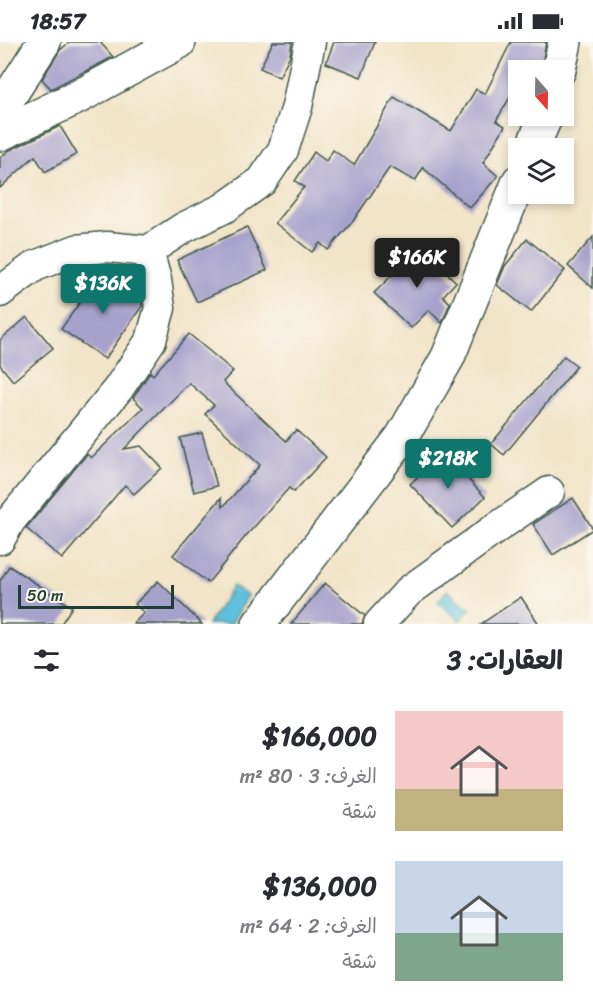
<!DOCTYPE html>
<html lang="ar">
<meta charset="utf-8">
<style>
:root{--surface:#fff;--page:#f2f2f3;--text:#2b2b33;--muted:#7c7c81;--accent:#0f766e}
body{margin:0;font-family:Sriracha,"Playpen Sans Arabic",sans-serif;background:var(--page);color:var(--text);direction:rtl;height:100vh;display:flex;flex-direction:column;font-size:22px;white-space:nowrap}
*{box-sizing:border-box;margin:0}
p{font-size:20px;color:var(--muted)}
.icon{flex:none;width:33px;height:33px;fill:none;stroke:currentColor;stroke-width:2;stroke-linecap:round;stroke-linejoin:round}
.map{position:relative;height:582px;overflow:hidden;direction:ltr}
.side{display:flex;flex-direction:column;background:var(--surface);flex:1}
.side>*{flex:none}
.needle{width:39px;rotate:160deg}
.tools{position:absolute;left:508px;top:18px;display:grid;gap:12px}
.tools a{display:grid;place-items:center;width:66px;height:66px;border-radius:0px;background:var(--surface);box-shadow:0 3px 9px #0003;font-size:30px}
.scale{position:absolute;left:18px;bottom:15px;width:156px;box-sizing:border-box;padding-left:6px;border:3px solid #1f3d34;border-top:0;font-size:16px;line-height:21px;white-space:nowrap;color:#1f3d34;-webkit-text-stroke:4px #fbf7ec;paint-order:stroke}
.price{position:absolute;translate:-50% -51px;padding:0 14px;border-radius:6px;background:var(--accent);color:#fff;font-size:20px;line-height:39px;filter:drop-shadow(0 2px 3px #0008)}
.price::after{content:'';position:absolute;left:50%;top:36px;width:18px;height:14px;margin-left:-9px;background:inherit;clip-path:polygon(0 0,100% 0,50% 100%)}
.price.current{background:#222;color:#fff}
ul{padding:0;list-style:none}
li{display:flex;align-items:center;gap:18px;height:150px;padding:0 30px}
li span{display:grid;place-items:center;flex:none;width:168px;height:120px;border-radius:0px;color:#555}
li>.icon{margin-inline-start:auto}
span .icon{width:72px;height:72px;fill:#fffc;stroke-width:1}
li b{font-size:26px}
h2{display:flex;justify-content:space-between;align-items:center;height:72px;padding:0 30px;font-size:26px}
.status{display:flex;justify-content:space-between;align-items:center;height:42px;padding:0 30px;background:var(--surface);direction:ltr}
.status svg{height:16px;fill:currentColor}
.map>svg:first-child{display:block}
.water{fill:#5ec1dc;stroke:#3e7f88;stroke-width:1.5}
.building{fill:#a7a2cc}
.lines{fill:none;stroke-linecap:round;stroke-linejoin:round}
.minor-casing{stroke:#3e564a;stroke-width:33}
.major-casing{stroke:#3e564a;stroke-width:36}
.minor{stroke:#fff;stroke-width:30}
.major{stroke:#fff;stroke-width:33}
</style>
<div class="status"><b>18:57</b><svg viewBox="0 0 49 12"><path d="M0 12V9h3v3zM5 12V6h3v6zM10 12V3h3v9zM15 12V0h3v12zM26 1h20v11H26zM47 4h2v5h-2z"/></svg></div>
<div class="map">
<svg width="593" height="582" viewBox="0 0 593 582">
<rect width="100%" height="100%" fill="#fbf7ec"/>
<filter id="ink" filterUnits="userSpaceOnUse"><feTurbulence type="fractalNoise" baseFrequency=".0167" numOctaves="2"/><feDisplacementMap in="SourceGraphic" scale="12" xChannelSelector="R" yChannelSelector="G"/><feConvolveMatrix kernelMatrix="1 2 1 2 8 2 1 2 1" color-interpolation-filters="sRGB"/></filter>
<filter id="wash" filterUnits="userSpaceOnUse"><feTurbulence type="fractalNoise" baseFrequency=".008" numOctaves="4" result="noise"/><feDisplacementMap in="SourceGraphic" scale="24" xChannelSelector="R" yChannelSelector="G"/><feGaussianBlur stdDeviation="1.35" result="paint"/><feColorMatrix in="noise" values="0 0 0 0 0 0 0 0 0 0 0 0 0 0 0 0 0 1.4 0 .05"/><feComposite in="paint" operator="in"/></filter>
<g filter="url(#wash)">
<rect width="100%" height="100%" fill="#f1e4c8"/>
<g class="water">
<polygon points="233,544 248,554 231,582 208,582"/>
<polygon points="447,548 470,567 460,579 438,560"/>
</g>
<g id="blocks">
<g class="building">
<polygon points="70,0 100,0 113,15 51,47 42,37 60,8"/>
<polygon points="273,0 292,0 290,13 279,35 260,26"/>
<polygon points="334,0 375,0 361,35 326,21"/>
<polygon points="511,0 546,0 541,28 519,28 519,40 496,79 505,84 483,121 498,134 470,166 423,126 415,139 390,125 353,179 328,208 320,201 312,210 275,181 304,145 295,139 314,110 326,119 333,108 354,123 394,55 451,89 476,47 485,52"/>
<polygon points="60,84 77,112 45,130 35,114 0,146 0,116 8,109"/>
<polygon points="247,185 267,228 197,260 177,218"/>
<polygon points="593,195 593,246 568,224"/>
<polygon points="527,197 565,228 531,270 497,243 505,224"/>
<polygon points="421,205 456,240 443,254 450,261 442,281 429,268 411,286 374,251"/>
<polygon points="102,229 141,256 142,264 105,317 61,287"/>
<polygon points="27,275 53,306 13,339 0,323 0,298"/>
<polygon points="189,292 233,329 223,340 286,399 296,388 326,415 294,450 289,446 245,495 208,541 173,513 221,456 223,465 260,423 205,372 214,363 189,341 124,407 141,404 162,426 134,452 125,443 62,517 26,486 87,412 91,416 143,366 133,356 150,330 153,333"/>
<polygon points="564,314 577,324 504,413 491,402"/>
<polygon points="202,391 217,444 194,450 180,396"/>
<polygon points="443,411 485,455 452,486 410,442"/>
<polygon points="573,456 593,487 553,513 533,482"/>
<polygon points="9,524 72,565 61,582 0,582 0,539"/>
<polygon points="158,539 202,582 133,582 144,571 135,562"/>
<polygon points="325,541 365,574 362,582 291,582"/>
<polygon points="521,555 539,582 481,582"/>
</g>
</g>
</g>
<g filter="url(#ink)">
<use href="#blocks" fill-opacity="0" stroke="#3e564a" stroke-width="1.5"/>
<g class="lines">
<g class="minor-casing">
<g id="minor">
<polyline points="0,250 35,224 76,208 107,205 148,209 183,186 224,166 262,139 283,108 297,65 310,0"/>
<polyline points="0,497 10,479 118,347 151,298 160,266 156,238 148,209"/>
<polyline points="379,582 409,549 495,487 549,450"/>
</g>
</g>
<g class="major-casing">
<g id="major">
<polyline points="559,28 565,0"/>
<polyline points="0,69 44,0"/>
<polyline points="0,92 78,55 179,0"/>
<polyline points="532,106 546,74"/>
<polyline points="259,582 402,395 448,315 519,139"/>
</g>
</g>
<use href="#minor" class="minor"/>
<use href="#major" class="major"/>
</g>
</g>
</svg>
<div class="tools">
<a><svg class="needle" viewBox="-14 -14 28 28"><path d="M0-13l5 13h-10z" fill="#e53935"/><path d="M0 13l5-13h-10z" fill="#7c7c81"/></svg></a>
<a><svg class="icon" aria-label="layers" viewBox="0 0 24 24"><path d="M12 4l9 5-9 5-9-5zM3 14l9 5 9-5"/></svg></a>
</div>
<div class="scale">50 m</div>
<b class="price current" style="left:417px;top:247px">$166K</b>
<b class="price" style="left:103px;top:273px">$136K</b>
<b class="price" style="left:448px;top:448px">$218K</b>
</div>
<section class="side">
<h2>العقارات: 3<svg class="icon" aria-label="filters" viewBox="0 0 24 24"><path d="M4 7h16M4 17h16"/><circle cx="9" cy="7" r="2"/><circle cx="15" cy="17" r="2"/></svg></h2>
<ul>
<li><span style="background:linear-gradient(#f6c9c9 65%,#c2b280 0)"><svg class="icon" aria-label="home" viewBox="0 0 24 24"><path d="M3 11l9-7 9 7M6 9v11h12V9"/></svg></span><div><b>$166,000</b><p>الغرف: 3 · 80 m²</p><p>شقة</p></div></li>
<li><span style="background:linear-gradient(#c9d6e8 60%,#7fa58c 0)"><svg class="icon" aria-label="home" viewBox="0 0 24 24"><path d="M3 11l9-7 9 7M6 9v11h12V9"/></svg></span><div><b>$136,000</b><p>الغرف: 2 · 64 m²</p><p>شقة</p></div></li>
</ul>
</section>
